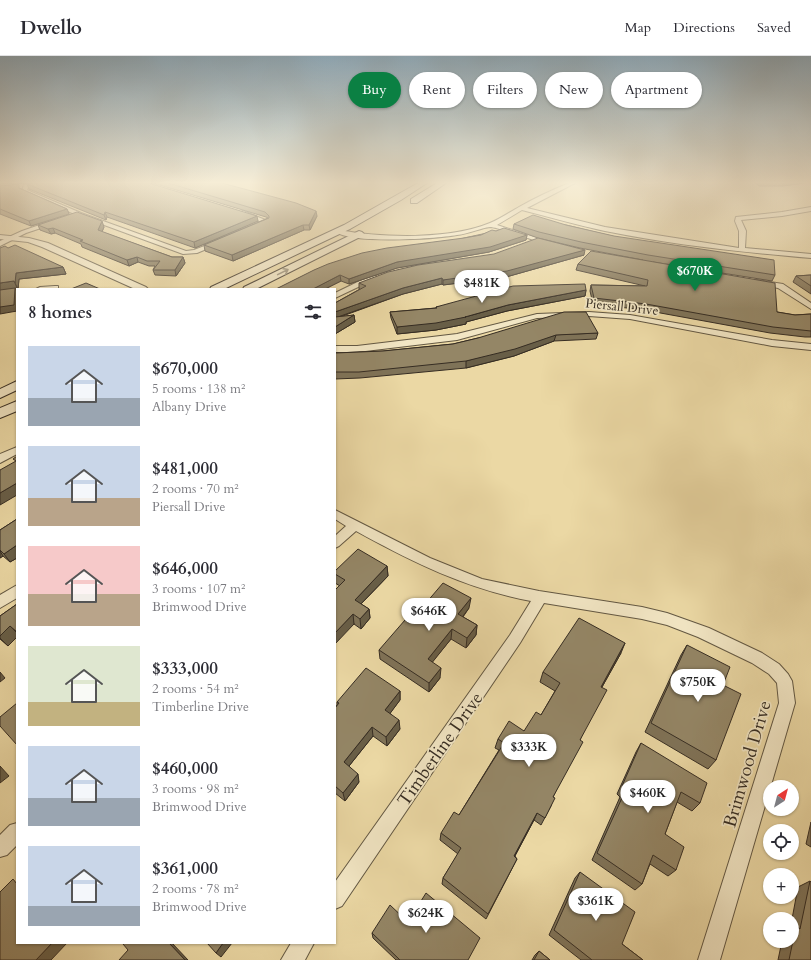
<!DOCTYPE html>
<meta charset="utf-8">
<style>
:root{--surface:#fff;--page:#f7f7f7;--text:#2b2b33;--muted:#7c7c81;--line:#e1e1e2;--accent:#0b8043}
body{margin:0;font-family:Cardo,serif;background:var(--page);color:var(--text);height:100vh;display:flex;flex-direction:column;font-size:15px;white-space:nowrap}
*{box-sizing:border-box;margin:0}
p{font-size:13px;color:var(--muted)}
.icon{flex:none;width:22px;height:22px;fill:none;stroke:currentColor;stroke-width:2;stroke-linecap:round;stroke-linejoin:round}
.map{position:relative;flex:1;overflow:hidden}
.drawer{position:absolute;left:16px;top:232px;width:320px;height:656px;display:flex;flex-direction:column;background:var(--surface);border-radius:0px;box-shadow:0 1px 3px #0004}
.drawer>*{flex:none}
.guide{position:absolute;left:348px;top:16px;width:380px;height:36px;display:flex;gap:8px}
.needle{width:26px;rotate:36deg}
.buttons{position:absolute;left:763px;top:724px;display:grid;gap:8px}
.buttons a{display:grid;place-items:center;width:36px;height:36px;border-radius:50%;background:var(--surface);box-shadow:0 1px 3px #0004;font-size:20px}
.price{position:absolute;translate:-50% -34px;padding:0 9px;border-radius:14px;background:#fff;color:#222;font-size:13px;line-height:26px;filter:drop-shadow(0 1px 2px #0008)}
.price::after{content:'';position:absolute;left:50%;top:24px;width:12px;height:9px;margin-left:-6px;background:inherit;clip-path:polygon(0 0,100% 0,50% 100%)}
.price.current{background:var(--accent);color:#fff}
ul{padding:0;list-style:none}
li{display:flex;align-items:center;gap:12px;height:100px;padding:0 12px}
li span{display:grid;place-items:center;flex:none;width:112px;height:80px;border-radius:0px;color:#555}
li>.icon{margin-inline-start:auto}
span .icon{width:48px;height:48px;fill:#fffc;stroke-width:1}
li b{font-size:17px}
h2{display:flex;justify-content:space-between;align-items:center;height:48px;padding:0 12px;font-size:17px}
.tag{padding:0 14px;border-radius:18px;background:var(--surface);box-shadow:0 1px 3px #0004;font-size:14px;line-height:36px}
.tag.current{background:var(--accent);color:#fff}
header{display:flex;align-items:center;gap:24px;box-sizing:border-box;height:56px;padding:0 20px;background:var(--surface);border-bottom:1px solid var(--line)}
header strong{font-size:19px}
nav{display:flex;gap:22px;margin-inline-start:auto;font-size:14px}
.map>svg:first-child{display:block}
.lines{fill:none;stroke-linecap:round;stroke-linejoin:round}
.minor-casing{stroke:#635843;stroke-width:2}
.tertiary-casing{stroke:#635843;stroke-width:2}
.secondary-casing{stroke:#362d23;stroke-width:2}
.minor{fill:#f2e6c4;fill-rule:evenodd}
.tertiary{fill:#f2e6c4;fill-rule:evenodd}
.secondary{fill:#f2e6c4;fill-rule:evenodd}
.wall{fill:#7f7358;stroke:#362d23}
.shaded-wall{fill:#685e47;stroke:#362d23}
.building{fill:#948666;stroke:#362d23}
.oneway{stroke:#948a74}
.labels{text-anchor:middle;stroke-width:3.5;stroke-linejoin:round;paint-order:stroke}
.far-street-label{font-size:13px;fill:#362d23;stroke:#f2e6c4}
.near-street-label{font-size:18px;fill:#362d23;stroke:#f2e6c4}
</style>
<header>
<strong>Dwello</strong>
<nav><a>Map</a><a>Directions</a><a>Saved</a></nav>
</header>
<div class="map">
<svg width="811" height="904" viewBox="0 0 811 904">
<rect width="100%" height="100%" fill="#ebd8a4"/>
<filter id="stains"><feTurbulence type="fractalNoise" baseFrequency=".005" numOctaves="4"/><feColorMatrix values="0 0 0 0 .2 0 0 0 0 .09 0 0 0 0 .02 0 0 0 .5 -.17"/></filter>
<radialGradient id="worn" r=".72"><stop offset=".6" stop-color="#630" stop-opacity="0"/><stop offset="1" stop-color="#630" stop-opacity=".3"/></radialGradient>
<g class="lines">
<g class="minor-casing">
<g id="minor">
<path d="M569 127H575L527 152 605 171 739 192V175L735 165 736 161 782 156 811 151V155L782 160 741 164 746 175 745 192 811 198V202C742 196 673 189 605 175 577 169 550 161 522 154L497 169 553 187V189H549C538 186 498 171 490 171 481 172 468 178 457 179 435 183 352 188 336 176L339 174C382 182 449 184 490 167 500 163 510 156 519 151 535 142 552 134 569 127Z"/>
<polygon points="24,128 29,129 27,134 81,157 186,195 194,194 220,184 223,186 197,197 183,198 77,159 22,136"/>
<polygon points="243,155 268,165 269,166 264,167 241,158 241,156"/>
<polygon points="54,164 56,165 56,167 26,177 0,190 0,185 22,175"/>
<polygon points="370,220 376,220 377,222 335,242 335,237"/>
<polygon points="757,224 783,228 811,247 811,253 778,232 757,228"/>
<polygon points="55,230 58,230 58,233 36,233 40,231"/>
<polygon points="589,256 630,259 772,284 811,288 811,294 772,290 630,263 589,260 537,262 457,284 357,296 335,296 335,290 357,290 457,278 537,258"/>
<polygon points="17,391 17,398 0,407 0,398"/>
<path d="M335 454 430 502 482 523 539 535 642 551 667 557 709 572 762 597 779 608 788 618 792 625 795 647 720 904H698L779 647 777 627 769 618 752 607 698 581 667 569 642 563 544 547 520 587 342 850 335 853V826L510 579 531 545C467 533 412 506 356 475L339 490 335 492V480L346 470 335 463Z"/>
<polygon points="17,529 17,542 0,552 0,539"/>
<polygon points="17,767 17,789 7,799 0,801 0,779 10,769"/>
<polygon points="291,887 314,887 305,904 281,904"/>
</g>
</g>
<g class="tertiary-casing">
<polygon id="tertiary" points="0,179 29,182 48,187 146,231 148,233 135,233 42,191 28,186 0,183"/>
</g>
<g class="secondary-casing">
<g id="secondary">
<polygon points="418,127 427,127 401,144 350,173 224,233 210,233 211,231 344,169"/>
<polygon points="437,127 446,127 417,147 411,147 411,143"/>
<polygon points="359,175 362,176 364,178 362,180 256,233 243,233 244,231"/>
<polygon points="17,325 17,334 0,342 0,333"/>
<polygon points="17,345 17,355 0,362 0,352"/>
</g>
</g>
<use href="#minor" class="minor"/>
<use href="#tertiary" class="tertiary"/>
<use href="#secondary" class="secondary"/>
</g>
<g class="wall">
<polygon points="0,127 149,127 258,165 195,192 107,161 106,164 29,133 27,128 27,127"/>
<polygon points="153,127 222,127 317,160 310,174 304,174 233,205 205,195 204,189 268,162 266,161"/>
<polygon points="756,127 804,127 782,130 759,130"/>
<polygon points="0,130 21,133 67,153 69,158 31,170 0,158"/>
<polygon points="514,168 566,169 775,219 772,225 653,206 777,256 795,259 811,258 811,281 805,281 770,277 644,254 593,248 590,235 591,229 645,230 576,214 578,208 643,204 580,192 538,182 513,173"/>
<polygon points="38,169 104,171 102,176 172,201 183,201 185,207 176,220 155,219 153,214 155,210 149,210 138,206 129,210 82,191 81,188 55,177 51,178 40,174"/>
<polygon points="496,175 527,179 526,184 489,196 397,212 349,228 341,225 325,233 276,233 464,182"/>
<polygon points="0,192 63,211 66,218 19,223 18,233 17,232 15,232 17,236 17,255"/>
<polygon points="584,199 506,221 443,229 442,228 403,238 340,261 354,259 355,266 335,278 335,247 360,233 359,233 359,227"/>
<polygon points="811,219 811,238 793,226 796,220"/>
<polygon points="586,234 585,240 507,255 466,266 466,268 436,274 397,278 391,262 390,256 436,252 436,251"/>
<polygon points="598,277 596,283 554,285 514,300 466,312 360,322 335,323 335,297 383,295 453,288 478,282"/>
<polygon points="17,463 17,502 10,506 3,500 0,502 0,474"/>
<polygon points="387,510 388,520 361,548 369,553 370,562 361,573 354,568 340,530 335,527 335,515"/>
<polygon points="17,548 17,581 8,590 0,583 0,560"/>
<polygon points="469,552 463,561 477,569 476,579 466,592 451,583 432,606 440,622 429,636 380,603 379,594 409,567"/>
<polygon points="687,589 723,629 716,704 708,713 645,676 681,599"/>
<polygon points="621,597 602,631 580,684 553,741 551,750 541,769 534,764 515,800 517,803 486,863 442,828 443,822 458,798 440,784 441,777 459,759 499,694 495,692 498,683 524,675 541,659 555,635 540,626 543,616"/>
<polygon points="400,635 400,644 390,657 400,673 387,690 373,680 349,710 359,726 345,745 335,737 335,652 337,649 337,646"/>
<polygon points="641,687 700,747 692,755 677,746 665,778 676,814 668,820 650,808 642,828 635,834 592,804 620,741 617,738 636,696"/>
<polygon points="811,766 811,791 806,788"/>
<polygon points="580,816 622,888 643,904 581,904 549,879 575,822"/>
<polygon points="810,825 811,904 778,904 782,885 792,885 792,863 798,831"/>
<polygon points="408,866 468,904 396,904 373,882 372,877"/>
<polygon points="539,895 550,904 532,904 535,899"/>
</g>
<g class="shaded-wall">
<polygon points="0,127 30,127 0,128"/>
<polygon points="784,127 804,127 782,130"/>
<polygon points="67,153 69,158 31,170 29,165"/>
<polygon points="316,155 317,160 310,174 309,169"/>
<polygon points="105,156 107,161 106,164 104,159"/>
<polygon points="257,160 258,165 195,192 194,186"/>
<polygon points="102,165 104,171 100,180 98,174"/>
<polygon points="303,169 304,174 233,205 232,199"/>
<polygon points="53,172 55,177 51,178 48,173"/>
<polygon points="527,179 526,184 489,196 397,212 349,228 349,223 397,206"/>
<polygon points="585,194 584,199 506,221 443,229 443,224"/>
<polygon points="137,201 138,206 129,210 127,204"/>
<polygon points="183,201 185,207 176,220 175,214"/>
<polygon points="63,211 66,218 19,223 18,233 15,227 16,217"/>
<polygon points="340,219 341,225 325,233 313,233"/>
<polygon points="442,222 442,228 403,238 335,262 335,256 403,232"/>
<polygon points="14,225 17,232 15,232 17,236 17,255 0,258 0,227"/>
<polygon points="586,234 585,240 507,255 466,266 466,268 436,274 397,278 397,271 465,261 508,249"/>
<polygon points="354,259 355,266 335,278 335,271"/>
<polygon points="556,279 554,285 514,300 466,312 466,305"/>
<polygon points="17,427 17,439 0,449 0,437"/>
<polygon points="17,489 17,502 10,506 4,498"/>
<polygon points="0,495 3,500 0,502"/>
<polygon points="387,510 388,520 356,553 355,544"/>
<polygon points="471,542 469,552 457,568 458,558"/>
<polygon points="369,553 370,562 361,573 360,563"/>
<polygon points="353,558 354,568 335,588 335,577"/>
<polygon points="477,569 476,579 466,592 467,582"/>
<polygon points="10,570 17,577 17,581 8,590 0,582 0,580"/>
<polygon points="452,573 451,583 427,613 428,603"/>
<polygon points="625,587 621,597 597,640 601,631"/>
<polygon points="441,612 440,622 429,636 429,627"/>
<polygon points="0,616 5,622 0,626"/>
<polygon points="400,635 400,644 386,663 385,654"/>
<polygon points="399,664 400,673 387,690 386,681"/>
<polygon points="372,671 373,680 345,715 344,706"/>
<polygon points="0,710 9,720 0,727"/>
<polygon points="358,718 359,726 345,745 343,737"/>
<polygon points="537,757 534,764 511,807 514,800"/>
<polygon points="52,887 67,887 51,904 36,904"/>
<polygon points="169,887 172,887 188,904 185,904"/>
<polygon points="223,887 232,887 221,901 216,897"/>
</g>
<g class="building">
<polygon points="27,127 149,127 257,160 194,186 105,156 104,159 27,128"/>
<polygon points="168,127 222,127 296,147 316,155 309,169 303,169 232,199 204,189 269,162 269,160 265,156"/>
<polygon points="19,128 19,132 67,153 29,165 0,153 0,130"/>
<polygon points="77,156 102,165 98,174 172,201 183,201 175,214 153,214 160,205 147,205 137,201 127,204 80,185 83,184 53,172 48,173 38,169"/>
<polygon points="533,159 566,169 614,180 774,204 775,219 648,199 581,186 539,176 514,168"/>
<polygon points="504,172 527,179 490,191 397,206 349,223 340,219 313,233 276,233 314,214 328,208 362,197 387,192 464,182 481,179 492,174 496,175"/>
<polygon points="538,182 585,194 507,215 443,224 442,222 403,232 335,256 335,247 366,230 359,227 388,216 418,209 494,198"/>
<polygon points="15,189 63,211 16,217 15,227 14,225 0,227 0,192 5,190 8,192"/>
<polygon points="591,195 775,227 777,256 795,259 811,258 811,275 773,271 646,248 594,242 591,229 647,230 648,224 578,208"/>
<polygon points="811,219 811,230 796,220"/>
<polygon points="86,227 100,233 71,233"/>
<polygon points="585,228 586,234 508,249 465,261 466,261 436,267 397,271 390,256 437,252 436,251 513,230"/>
<polygon points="15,232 14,249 0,251 0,234"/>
<polygon points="564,256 586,256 598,277 556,279 515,293 466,305 359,316 335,316 335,297 383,295 453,288 478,282"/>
<polygon points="354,259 335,271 335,261"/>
<polygon points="17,400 17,427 0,437 0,414 16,405 13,403"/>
<polygon points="17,463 17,489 4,498 0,494 0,474"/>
<polygon points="358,493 387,510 355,544 369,553 360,563 353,558 335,577 335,534 345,524 335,518 335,515"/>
<polygon points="443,527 471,542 458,558 477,569 467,582 452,573 428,603 441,612 429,627 379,594 405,564 409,567"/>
<polygon points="17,548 17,576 10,570 0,580 0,560"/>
<polygon points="579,562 625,587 601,631 607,634 580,684 583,686 553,741 555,742 545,762 537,757 514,800 517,803 488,858 443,822 461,792 441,777 454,756 459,759 504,687 498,683 509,665 524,675 536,656 541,659 560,627 543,616"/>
<polygon points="687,589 730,611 723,629 741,638 716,704 651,667"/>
<polygon points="366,612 400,635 385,654 399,664 386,681 372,671 344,706 358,718 343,737 335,730 335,652 339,647 337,646"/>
<polygon points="17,647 17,689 0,670 0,661"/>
<polygon points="641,687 707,727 700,747 681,736 665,778 684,791 676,814 653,799 642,828 597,797 626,733 622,730"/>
<polygon points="580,816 635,856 622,888 643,904 592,904 554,874"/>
<polygon points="13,823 17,828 17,887 52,887 36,904 0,904 0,836"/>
<polygon points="810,825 811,826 811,904 789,904 796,870 800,873"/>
<polygon points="426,837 480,882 468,904 400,904 372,877 390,849 408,866"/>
<polygon points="124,887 169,887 185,904 119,904 128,894 123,888"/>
<polygon points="207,887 223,887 216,897"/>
<polygon points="539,895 550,904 534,904"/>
</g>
<defs><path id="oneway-shaft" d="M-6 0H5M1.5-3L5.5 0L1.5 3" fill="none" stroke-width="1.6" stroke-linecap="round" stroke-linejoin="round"/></defs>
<use class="oneway" href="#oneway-shaft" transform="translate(283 216) rotate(-26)"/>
<linearGradient id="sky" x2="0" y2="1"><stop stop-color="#90abbb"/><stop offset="0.5" stop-color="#f6edd6"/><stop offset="1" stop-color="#f6edd6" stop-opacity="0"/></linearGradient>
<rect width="811" height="253" fill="url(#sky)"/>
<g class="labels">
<g class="far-street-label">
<text transform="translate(622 250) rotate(6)" y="5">Piersall Drive</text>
</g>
<g class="near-street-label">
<text transform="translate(440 693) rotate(-55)" y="6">Timberline Drive</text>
<text transform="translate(747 708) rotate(-74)" y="6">Brimwood Drive</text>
</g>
</g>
<rect width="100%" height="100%" filter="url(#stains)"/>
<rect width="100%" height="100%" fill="url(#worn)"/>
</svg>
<div class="buttons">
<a><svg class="needle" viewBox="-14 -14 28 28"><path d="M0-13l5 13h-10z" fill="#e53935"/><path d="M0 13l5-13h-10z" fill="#7c7c81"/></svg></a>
<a><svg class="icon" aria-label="locate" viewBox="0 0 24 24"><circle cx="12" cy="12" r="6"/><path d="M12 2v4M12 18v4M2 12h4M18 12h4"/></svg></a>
<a>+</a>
<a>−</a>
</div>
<b class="price current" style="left:695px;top:236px">$670K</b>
<b class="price" style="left:482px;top:248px">$481K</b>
<b class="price" style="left:429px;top:576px">$646K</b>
<b class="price" style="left:698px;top:647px">$750K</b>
<b class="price" style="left:529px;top:712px">$333K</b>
<b class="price" style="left:648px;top:758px">$460K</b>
<b class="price" style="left:596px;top:866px">$361K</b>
<b class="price" style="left:426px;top:878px">$624K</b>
<div class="guide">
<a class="tag current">Buy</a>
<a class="tag">Rent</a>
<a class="tag">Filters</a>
<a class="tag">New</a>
<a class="tag">Apartment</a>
</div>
<section class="drawer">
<h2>8 homes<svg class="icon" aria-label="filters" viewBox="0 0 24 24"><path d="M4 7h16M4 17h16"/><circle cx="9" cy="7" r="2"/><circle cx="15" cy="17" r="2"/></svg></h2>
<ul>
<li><span style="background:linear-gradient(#c9d6e8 65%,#9aa5b1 0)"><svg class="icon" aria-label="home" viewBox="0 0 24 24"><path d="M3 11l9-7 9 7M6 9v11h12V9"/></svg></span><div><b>$670,000</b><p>5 rooms · 138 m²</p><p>Albany Drive</p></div></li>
<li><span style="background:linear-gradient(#c9d6e8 65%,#b9a48a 0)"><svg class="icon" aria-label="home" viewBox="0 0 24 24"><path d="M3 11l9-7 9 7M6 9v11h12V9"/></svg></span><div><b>$481,000</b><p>2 rooms · 70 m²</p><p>Piersall Drive</p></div></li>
<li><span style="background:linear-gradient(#f6c9c9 60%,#b9a48a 0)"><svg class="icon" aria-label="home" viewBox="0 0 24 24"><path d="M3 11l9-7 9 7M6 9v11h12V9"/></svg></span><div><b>$646,000</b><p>3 rooms · 107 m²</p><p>Brimwood Drive</p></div></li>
<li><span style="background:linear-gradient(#dfe7d0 70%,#c2b280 0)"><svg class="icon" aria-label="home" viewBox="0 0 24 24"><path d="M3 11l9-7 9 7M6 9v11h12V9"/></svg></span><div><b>$333,000</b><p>2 rooms · 54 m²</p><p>Timberline Drive</p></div></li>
<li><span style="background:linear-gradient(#c9d6e8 65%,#9aa5b1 0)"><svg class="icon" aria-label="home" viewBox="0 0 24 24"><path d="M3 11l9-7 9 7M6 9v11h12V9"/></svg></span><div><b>$460,000</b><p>3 rooms · 98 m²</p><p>Brimwood Drive</p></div></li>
<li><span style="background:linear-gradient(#c9d6e8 75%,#9aa5b1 0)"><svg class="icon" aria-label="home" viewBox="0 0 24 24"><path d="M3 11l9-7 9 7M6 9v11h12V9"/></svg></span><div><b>$361,000</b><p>2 rooms · 78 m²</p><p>Brimwood Drive</p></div></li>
</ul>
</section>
</div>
